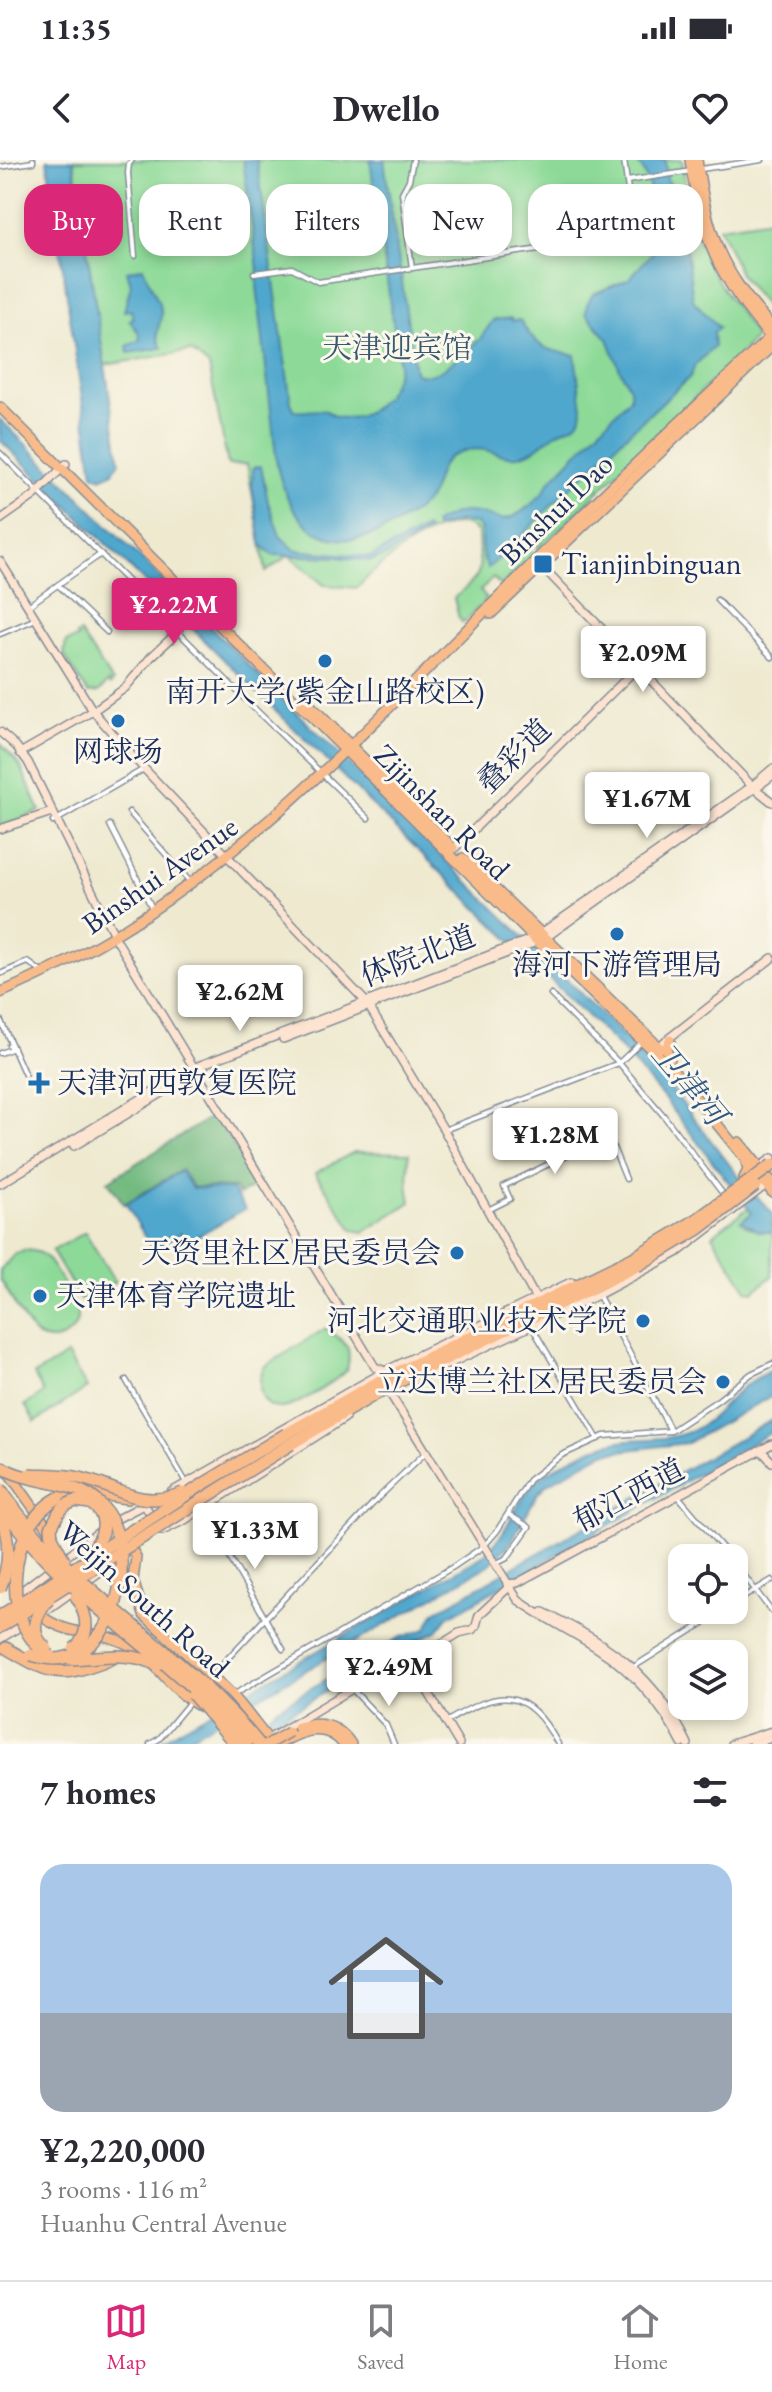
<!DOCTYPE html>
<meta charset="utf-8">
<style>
:root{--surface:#fff;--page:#f7f7f7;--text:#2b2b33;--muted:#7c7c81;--line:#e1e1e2;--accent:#db2777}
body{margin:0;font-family:"EB Garamond","Noto Serif SC",serif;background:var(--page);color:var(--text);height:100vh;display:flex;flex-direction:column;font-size:30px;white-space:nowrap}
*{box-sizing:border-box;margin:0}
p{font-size:26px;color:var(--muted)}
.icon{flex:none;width:44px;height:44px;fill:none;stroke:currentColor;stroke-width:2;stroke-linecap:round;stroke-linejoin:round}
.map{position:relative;height:1584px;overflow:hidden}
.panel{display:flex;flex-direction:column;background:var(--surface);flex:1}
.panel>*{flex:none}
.hud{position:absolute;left:24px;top:24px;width:724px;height:72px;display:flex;gap:16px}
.tools{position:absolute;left:668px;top:1384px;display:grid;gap:16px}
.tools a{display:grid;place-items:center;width:80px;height:80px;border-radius:16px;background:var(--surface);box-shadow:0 4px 12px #0003;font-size:40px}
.price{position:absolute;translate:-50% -68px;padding:0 18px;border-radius:8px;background:#fff;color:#222;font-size:26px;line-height:52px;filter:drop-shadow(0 2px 4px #0008)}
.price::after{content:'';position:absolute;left:50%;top:48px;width:24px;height:18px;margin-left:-12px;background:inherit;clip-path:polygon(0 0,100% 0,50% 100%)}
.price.selected{background:var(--accent);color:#fff}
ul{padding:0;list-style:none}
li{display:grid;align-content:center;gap:16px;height:424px;padding:0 40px}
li+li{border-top:2px solid var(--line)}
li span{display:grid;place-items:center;height:248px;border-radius:24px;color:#555}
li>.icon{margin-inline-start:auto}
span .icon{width:144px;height:144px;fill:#fffc;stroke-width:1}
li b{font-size:34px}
h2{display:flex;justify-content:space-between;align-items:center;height:96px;padding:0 40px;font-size:34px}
.tag{padding:0 28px;border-radius:24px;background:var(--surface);box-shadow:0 4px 12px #0003;font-size:28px;line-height:72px}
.tag.selected{background:var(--accent);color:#fff}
.status{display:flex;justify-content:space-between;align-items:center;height:56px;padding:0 40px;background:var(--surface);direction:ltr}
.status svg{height:22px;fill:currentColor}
header{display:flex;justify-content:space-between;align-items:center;height:104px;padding:0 40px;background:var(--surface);font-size:36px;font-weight:700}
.dock{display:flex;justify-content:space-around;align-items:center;height:112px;border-top:2px solid var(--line);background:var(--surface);font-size:22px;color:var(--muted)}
.dock a{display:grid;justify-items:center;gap:4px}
.dock .selected{color:var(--accent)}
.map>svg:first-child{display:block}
.green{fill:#8dda98;stroke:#54847b;stroke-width:2}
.forest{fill:#72ba80;stroke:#46746f;stroke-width:2}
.water{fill:#50a7cd;stroke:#366b96;stroke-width:2}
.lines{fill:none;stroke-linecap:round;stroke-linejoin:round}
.street-casing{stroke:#848c96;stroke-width:7}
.secondary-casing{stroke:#848c96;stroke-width:10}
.primary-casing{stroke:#848c96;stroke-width:12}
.highway-casing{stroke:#848c96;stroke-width:14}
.street{stroke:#fff;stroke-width:4}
.secondary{stroke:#fde4d1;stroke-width:7}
.primary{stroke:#fabb8b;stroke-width:9}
.highway{stroke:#fabb8b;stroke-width:11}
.primary-bridge-casing{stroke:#848c96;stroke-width:12;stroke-linecap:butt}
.highway-bridge-casing{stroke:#848c96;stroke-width:14;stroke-linecap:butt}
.primary-bridge{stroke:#fabb8b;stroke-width:9}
.highway-bridge{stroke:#fabb8b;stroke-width:11}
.poi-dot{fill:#1f6fb2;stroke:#fbf7ec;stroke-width:3}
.labels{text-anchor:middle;stroke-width:6;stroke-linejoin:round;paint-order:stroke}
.park-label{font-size:30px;fill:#385a6c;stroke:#fbf7ec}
.street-label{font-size:30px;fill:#1b2f5e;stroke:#fbf7ec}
.poi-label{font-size:30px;fill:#1b2f5e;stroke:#fbf7ec;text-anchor:start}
.water-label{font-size:32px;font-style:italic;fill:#2e5985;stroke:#fbf7ec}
</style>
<div class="status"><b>11:35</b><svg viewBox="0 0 49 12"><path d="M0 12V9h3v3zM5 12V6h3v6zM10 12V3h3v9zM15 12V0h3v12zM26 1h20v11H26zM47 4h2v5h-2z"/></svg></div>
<header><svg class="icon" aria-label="back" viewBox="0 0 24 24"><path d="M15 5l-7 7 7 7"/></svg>Dwello<svg class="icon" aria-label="heart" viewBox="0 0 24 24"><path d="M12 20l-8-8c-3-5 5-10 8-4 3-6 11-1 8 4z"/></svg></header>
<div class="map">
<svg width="772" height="1584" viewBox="0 0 772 1584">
<rect width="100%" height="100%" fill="#fbf7ec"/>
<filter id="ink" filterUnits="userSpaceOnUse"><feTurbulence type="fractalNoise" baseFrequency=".0125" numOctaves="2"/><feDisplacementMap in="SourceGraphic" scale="16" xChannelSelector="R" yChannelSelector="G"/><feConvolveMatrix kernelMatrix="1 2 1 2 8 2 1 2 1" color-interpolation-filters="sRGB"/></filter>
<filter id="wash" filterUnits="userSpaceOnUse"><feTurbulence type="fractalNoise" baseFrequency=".006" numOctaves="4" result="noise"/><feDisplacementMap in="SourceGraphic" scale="32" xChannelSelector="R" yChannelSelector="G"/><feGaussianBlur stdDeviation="1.8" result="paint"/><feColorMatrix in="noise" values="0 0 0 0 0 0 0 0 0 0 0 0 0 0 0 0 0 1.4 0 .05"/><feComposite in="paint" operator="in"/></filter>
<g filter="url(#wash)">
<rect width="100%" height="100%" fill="#eee9cf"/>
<g class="green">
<path d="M74 0H682C687 40 695 84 717 119 728 139 744 156 755 176L753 181 538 390 536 387 545 377 538 370 528 379 530 382 526 386 534 394 501 426 493 418 480 431 487 439 463 463 459 458 454 438C489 410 478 412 478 372 473 369 467 364 460 364 428 365 378 405 357 428L324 425 289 395 266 412 247 304 228 305 209 206 191 191 104 205Z"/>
<polygon points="772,59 772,154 741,116 719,67"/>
<polygon points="80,473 113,522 110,525 108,522 99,532 88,533 64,495 66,482 78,478 76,475"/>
<polygon points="0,583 20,605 40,651 0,667"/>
<polygon points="354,992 409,993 408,1025 411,1042 364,1072 353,1070 315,1013"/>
<polygon points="748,1048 752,1053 742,1061 746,1066 759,1071 771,1072 772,1074 772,1116 753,1132 747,1130 712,1075"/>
<polygon points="85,1072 115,1122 82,1142 52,1091"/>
<path d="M26 1090C32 1091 38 1091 43 1095 52 1102 76 1144 77 1154 79 1177 48 1189 33 1172 20 1157 11 1136 0 1119V1110L15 1094Z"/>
<path d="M326 1168C332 1176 344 1178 348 1189 349 1195 349 1203 347 1208 342 1218 295 1247 283 1248 260 1250 255 1224 264 1207Z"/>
<polygon points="67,1195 87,1228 35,1262 25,1245 44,1233 34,1215"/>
</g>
<polygon class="forest" points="214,955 259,1024 239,1035 235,1028 193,1027 181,1010 124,1044 108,1021"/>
<g class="water">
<polygon points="47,0 73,0 120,302 112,313 101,318 93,314"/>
<path d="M243 0H257L291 243 295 251C305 253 316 248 326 251 332 253 331 256 337 257 370 264 394 232 399 205L370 0H384L415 212C424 218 436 214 444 209L480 179 493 160 511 158 512 161 520 160C536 187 545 191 575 195L582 248C582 255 581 260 576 264 571 267 564 269 559 272 545 280 533 294 517 296 499 299 488 284 464 291 430 299 444 326 422 346 414 354 402 360 392 366 331 399 292 370 277 306L257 126 258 110Z"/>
<path d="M635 0H665L667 19 679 37 693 140 719 168 713 173 714 187 695 205 691 216C645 258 599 300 554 343 532 365 513 388 488 408 481 398 481 383 481 370L476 364 461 361 435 368 434 363C443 359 454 353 464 352 477 351 489 357 501 359 516 361 545 335 549 322L630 238V228L620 210 608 179 586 154 587 144 593 134 629 119 652 93 658 81 659 69 648 22 643 10Z"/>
<path d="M143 107C147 119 160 142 161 150 163 167 151 169 162 188L128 193 127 186 140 180 139 173 129 160 133 159 131 150 124 151 131 125 127 111Z"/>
<polygon points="0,259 652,904 736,1013 772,1053 772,1074 771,1072 759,1071 741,1061 752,1053 662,936 623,891 0,280"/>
<polygon points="261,306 268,342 280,376 295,390 371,397 426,368 428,371 383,397 370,401 337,397 272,395 262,386 260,379 252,326 253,308"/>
<polygon points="181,1011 192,1028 232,1029 245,1049 187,1082 181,1073 153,1090 126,1044"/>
<path d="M772 1209V1236L687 1283 603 1293 547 1324 538 1333 510 1384 489 1405 178 1584H155L481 1397C510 1376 515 1335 544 1315 569 1298 597 1283 628 1280 649 1278 669 1280 689 1272 712 1262 723 1245 741 1229 750 1221 761 1216 772 1209Z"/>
<polygon points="772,1260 772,1272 448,1457 437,1471 398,1490 284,1556 246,1584 227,1584 256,1567 277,1548 328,1518 399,1478 426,1469 435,1452"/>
</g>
</g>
<g filter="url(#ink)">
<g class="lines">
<g class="street-casing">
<g id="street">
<polyline points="132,0 129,4 128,13 135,96"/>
<polyline points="0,7 33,2 33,0"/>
<polyline points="701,9 762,0"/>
<polyline points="627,21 692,11"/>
<polyline points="412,108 402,33 409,20 413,0"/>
<polyline points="254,113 292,108 318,122 634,75 624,0"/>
<polyline points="0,293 259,553 368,658"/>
<polyline points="58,425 107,472"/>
<polyline points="717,440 772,497"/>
<polyline points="28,446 101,394"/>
<polyline points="0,474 36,459"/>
<polyline points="129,652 191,723"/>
<polyline points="53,662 144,609"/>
<polyline points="110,665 152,748"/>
<polyline points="0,814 28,802 43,813"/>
<polyline points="551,835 619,903 664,956 723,1034"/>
<polyline points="0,859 25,915"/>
<polyline points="0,893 11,889 9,885"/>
<polyline points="444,970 619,903 641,882"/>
<polyline points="488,1050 510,1039 504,1026 608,975 626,1019"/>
<polyline points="599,1136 671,1271"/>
<polyline points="532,1167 598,1279"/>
<polyline points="126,1220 187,1324"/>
<polyline points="678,1336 731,1398"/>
<polyline points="202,1350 283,1489"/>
<polyline points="734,1402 772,1452"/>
<polyline points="497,1403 507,1398 529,1367 508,1354"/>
<polyline points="734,1443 772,1420"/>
<polyline points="632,1508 724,1450"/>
<polyline points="213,1514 379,1337 425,1293"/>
<polyline points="353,1530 386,1565 394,1584"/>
<polyline points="233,1535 453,1407 484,1386 497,1371 529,1320 562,1295 604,1276 671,1271 718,1240 751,1214 772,1204"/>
<path d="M446 1562C498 1530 526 1525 558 1584"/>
<polyline points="150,1584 159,1579 189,1543"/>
</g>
</g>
<g class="secondary-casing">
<g id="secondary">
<polyline points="0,360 34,336 66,304"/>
<polyline points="0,401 93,551 135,599 366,842 444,970 536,1139"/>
<polyline points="538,402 752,626 772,642"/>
<polyline points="0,572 16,586 28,602 116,779 375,1207 385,1211"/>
<polyline points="20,593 93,551 125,528 151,497 179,471"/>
<polyline points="0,669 52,652"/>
<polyline points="454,689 640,505"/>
<polyline points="283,879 544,779 772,616"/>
<polyline points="655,889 772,798"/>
<polyline points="74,986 204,908"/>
<polyline points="755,1010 772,998"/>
<polyline points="0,1024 190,909 534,778 752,626 772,609"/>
<polyline points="412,1221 598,1135 677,1093 770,1022"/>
<path d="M389 1232 518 1440C543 1458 571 1471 597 1488 632 1510 664 1547 682 1584"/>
<polyline points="761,1290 772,1302"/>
<polyline points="171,1332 385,1211 571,1122"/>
<polyline points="141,1344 148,1350 159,1368 158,1371"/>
<polyline points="111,1362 149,1342"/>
<polyline points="162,1371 185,1360 345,1258"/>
<polyline points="507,1424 517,1423 772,1284"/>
<polyline points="16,1435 101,1370"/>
<path d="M543 1452C609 1483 656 1516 688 1584"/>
<polyline points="40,1455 121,1397"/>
<polyline points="0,1479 26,1463"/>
<polyline points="411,1503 459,1584"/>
<polyline points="268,1579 352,1529 411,1503 459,1473 472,1470 476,1466 479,1455 509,1427"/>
<polyline points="731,1584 772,1571"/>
<polyline points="752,1584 772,1578"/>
</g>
</g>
<g class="primary-casing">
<g id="primary">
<path d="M690 0C701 79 719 119 772 179"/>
<path d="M697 0C709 79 719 107 772 167"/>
<polyline points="0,247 538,782 674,911 772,1032"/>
<polyline points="491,454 772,186"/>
<polyline points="305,540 453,688"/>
<polyline points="463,698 660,888"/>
<path d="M0 833C39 816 77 798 113 776 263 684 383 553 506 430 592 343 683 259 772 175"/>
<polyline points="670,899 666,888 670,880"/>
<polyline points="739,982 772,1022"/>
<polyline points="744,1018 748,1010 746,1002"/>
<polyline points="6,1309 53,1375"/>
<polyline points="132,1390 136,1397 133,1420 144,1455 211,1516"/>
<path d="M44 1458C74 1478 97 1469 127 1484 158 1500 171 1533 203 1548"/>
<path d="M207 1515C229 1524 255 1565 272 1584"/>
<path d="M298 1567C320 1561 338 1564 351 1584"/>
<path d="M279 1584C300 1572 325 1561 343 1584"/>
</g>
</g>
<g class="highway-casing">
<g id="highway">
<polyline points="286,1274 378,1222 633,1098"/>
<polyline points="291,1284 386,1228 637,1106"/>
<polyline points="58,1338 87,1332 127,1338"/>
<path d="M6 1488C29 1501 49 1517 77 1510 89 1507 101 1502 113 1498"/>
</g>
</g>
<use href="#street" class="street"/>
<use href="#secondary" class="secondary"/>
<use href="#primary" class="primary"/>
<use href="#highway" class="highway"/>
<g class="primary-bridge-casing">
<g id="primary-bridge">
<polyline points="192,1535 234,1584"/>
<polyline points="268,1584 289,1572"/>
</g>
</g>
<g class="highway-bridge-casing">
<g id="highway-bridge">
<polyline points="633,1098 696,1060 772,1005"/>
<polyline points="637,1106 699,1069 755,1026"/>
<path d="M0 1306C31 1326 76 1318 101 1345 138 1384 123 1482 67 1497 55 1501 43 1498 31 1495"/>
<path d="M29 1314C46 1315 63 1314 80 1318 120 1327 139 1350 183 1333"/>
<path d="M0 1328C71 1435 180 1486 259 1584"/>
<path d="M0 1343C65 1441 173 1494 246 1584"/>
<path d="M0 1352C10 1378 11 1402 0 1428"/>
<path d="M64 1400 52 1377 51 1368 59 1352 66 1345 75 1341 90 1343C111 1356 104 1378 89 1393"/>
<polyline points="0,1456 205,1323 286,1274"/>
<polyline points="0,1467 291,1284"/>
<path d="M47 1489C28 1474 35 1455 49 1439"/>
<path d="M74 1489C92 1474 87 1454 76 1436"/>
<path d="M51 1496C0 1469 5 1366 58 1338"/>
<path d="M71 1499C100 1498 130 1490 157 1505"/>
</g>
</g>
<use href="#primary-bridge" class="primary-bridge"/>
<use href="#highway-bridge" class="highway-bridge"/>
</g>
</g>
<g class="poi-dot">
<rect x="533" y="394" width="20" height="20" rx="4"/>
<circle cx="325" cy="501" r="8"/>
<circle cx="118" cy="561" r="8"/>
<circle cx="617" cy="774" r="8"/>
<path d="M35 911h8v8h8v8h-8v8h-8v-8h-8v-8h8z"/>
<circle cx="457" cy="1093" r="8"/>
<circle cx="40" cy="1136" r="8"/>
<circle cx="643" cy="1161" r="8"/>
<circle cx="723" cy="1222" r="8"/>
</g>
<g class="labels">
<g class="park-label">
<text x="397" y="198">天津迎宾馆</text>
</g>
<g class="street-label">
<text transform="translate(556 349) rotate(-44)" y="10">Binshui Dao</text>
<text transform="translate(514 596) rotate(-45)" y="10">叠彩道</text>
<text transform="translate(442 652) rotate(45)" y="10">Zijinshan Road</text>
<text transform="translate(160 715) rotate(-35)" y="10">Binshui Avenue</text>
<text transform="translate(418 796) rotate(-21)" y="10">体院北道</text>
<text transform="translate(629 1335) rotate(-28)" y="10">郁江西道</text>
<text transform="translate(144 1439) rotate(42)" y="10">Weijin South Road</text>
</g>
<g class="poi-label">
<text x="561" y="414">Tianjinbinguan</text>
<text x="325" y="542" text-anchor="middle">南开大学(紫金山路校区)</text>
<text x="118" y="602" text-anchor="middle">网球场</text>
<text x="617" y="815" text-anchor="middle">海河下游管理局</text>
<text x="57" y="933">天津河西敦复医院</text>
<text x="441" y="1103" text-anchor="end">天资里社区居民委员会</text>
<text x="56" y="1146">天津体育学院遗址</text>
<text x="627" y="1171" text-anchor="end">河北交通职业技术学院</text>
<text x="707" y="1232" text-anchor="end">立达博兰社区居民委员会</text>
</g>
<g class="water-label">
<text transform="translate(689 924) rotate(50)" y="11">卫津河</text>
</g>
</g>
</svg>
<div class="tools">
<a><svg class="icon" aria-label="locate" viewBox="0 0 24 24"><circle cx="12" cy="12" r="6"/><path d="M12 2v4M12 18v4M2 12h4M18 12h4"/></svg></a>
<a><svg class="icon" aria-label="layers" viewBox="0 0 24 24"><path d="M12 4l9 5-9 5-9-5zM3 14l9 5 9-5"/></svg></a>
</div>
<b class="price selected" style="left:174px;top:486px">¥2.22M</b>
<b class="price" style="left:643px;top:534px">¥2.09M</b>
<b class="price" style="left:647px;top:680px">¥1.67M</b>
<b class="price" style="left:240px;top:873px">¥2.62M</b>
<b class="price" style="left:555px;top:1016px">¥1.28M</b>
<b class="price" style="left:255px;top:1411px">¥1.33M</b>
<b class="price" style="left:389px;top:1548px">¥2.49M</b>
<div class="hud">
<a class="tag selected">Buy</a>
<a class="tag">Rent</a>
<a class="tag">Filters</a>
<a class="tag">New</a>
<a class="tag">Apartment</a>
</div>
</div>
<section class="panel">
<h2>7 homes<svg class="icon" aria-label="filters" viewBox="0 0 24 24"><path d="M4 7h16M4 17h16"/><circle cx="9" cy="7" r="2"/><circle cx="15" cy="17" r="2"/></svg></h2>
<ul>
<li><span style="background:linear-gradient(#a9c7e8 60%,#9aa5b1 0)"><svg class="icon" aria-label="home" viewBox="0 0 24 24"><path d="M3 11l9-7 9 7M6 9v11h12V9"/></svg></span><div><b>¥2,220,000</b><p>3 rooms · 116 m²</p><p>Huanhu Central Avenue</p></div></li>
</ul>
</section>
<nav class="dock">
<a class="selected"><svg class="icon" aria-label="map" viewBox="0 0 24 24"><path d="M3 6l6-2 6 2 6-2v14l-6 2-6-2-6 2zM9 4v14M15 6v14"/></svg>Map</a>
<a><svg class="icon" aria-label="saved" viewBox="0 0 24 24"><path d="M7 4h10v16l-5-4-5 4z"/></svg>Saved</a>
<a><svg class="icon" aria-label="home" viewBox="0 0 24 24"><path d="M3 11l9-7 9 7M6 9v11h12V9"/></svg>Home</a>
</nav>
